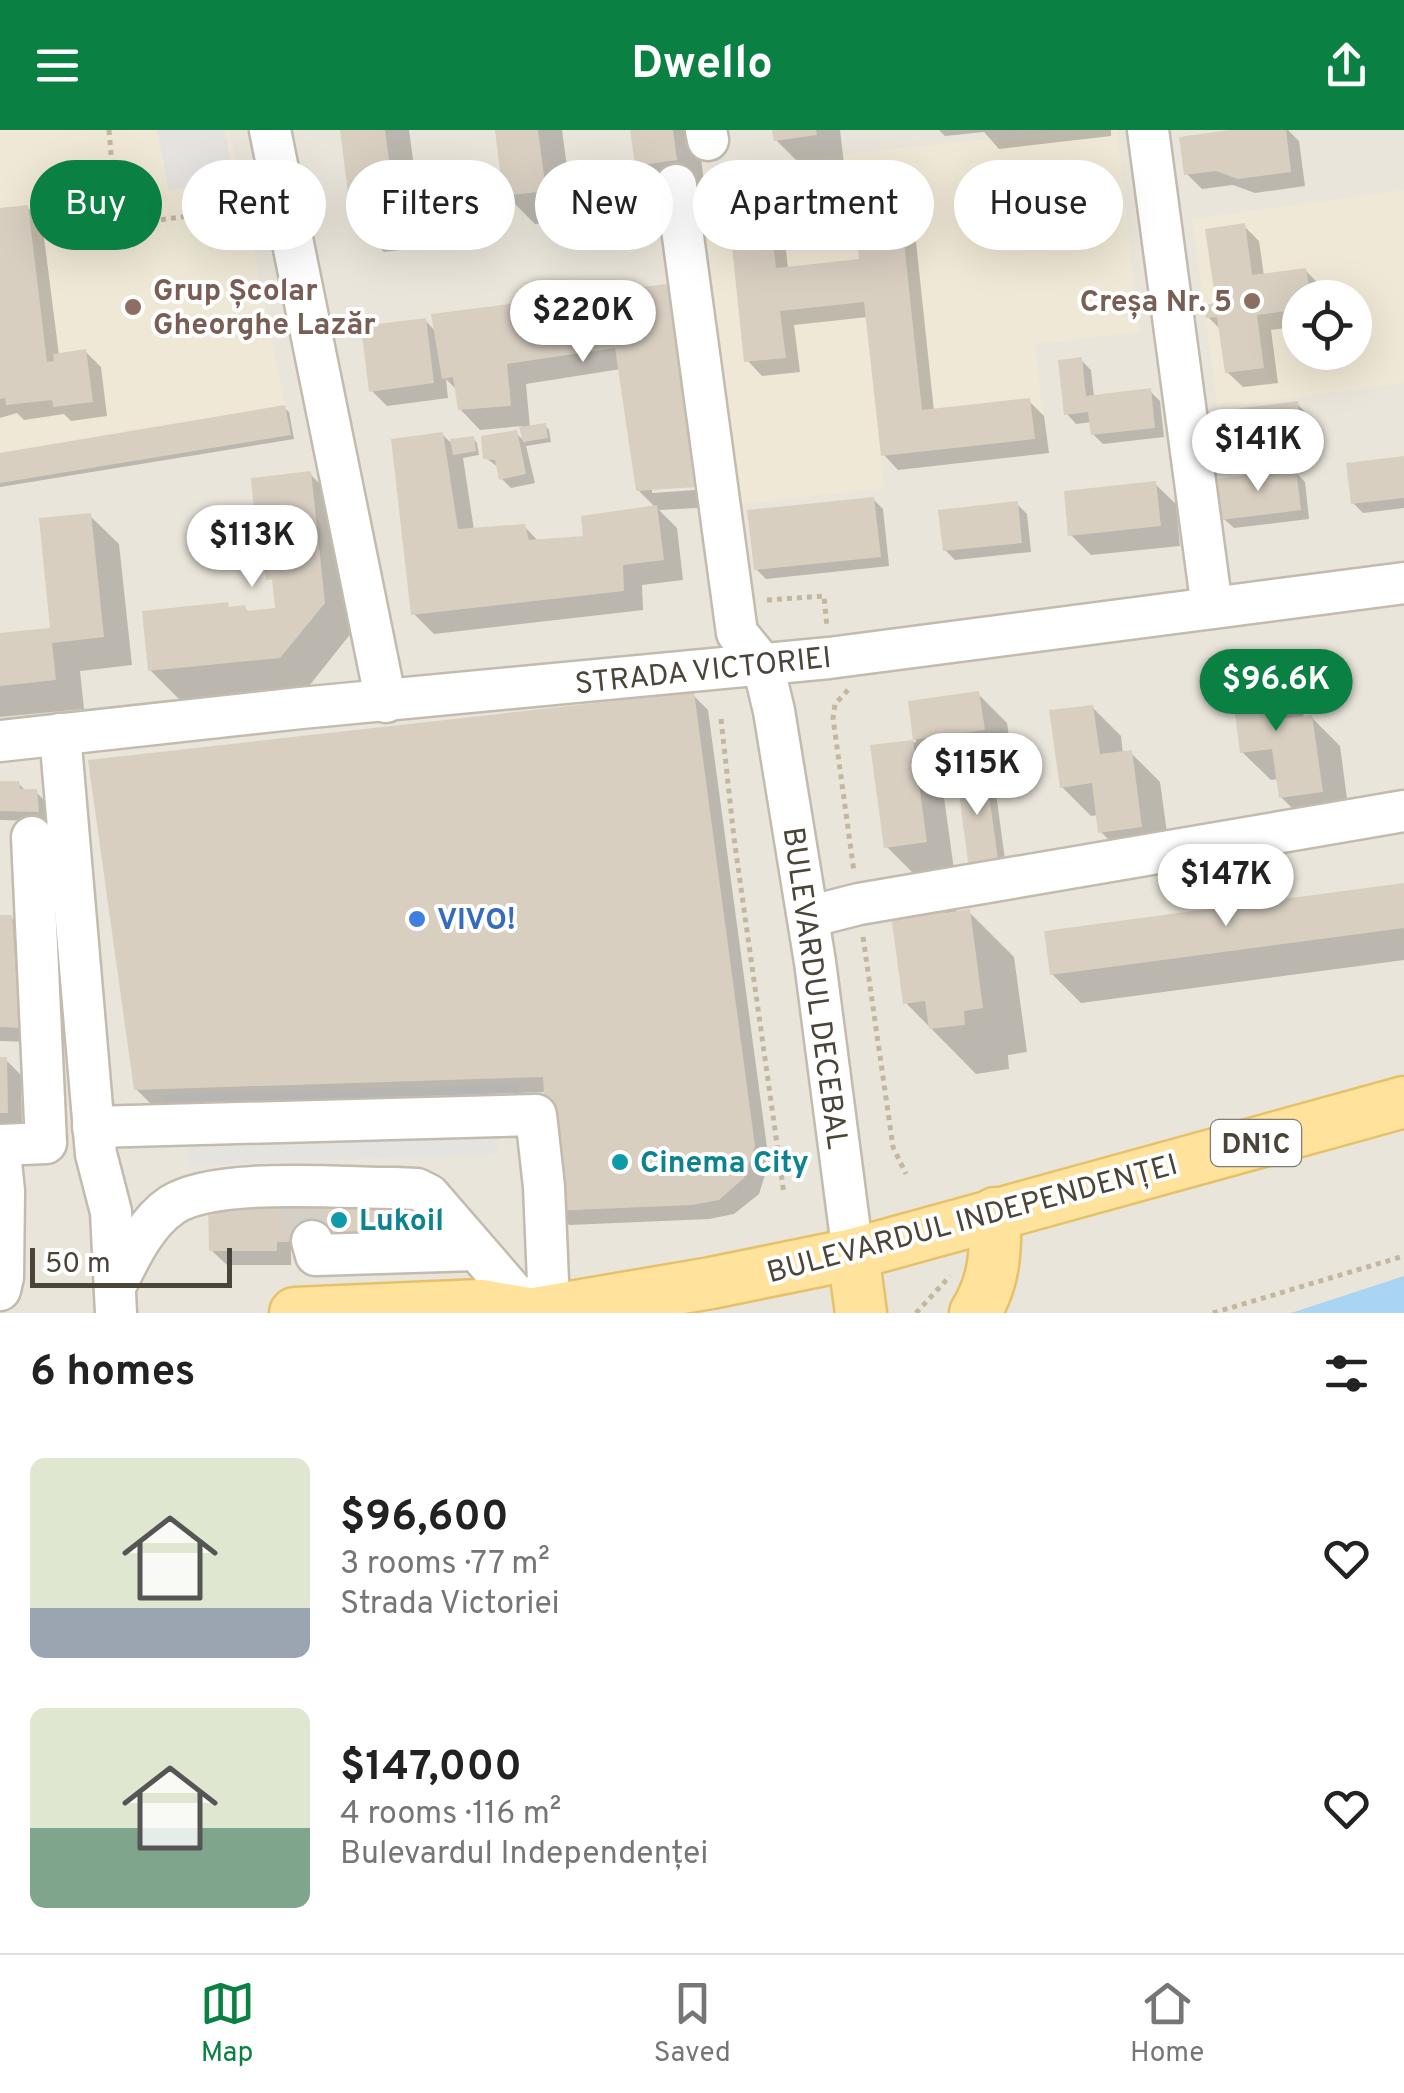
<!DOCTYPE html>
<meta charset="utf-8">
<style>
:root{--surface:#fff;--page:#f6f6f6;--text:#222;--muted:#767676;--line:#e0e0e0;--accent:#0b8043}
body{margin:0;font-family:Overpass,sans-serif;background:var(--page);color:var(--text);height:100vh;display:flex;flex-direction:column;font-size:38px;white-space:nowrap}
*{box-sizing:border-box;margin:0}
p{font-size:32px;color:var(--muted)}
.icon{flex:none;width:55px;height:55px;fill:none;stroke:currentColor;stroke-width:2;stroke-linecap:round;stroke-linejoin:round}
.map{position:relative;height:1183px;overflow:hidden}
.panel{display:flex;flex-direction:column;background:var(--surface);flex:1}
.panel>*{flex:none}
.hud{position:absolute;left:30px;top:30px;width:1345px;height:90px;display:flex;gap:20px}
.controls{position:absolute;left:1282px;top:150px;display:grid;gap:20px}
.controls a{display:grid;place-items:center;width:90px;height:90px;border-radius:50%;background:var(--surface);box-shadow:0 10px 40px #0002;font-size:50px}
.scale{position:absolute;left:30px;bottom:25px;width:202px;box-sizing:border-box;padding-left:10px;border:5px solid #4b4439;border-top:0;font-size:28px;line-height:35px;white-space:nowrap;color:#4b4439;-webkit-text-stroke:8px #fff;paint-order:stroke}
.price{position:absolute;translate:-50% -85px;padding:0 22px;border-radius:35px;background:#fff;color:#222;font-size:32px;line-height:65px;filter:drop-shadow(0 2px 5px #0008)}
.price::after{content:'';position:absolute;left:50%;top:60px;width:30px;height:22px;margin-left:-15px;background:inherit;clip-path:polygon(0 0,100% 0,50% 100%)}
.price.active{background:var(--accent);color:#fff}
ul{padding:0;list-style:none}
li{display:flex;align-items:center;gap:30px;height:250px;padding:0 30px}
li span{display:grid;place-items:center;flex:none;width:280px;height:200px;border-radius:15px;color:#555}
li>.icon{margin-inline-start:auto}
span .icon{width:120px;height:120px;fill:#fffc;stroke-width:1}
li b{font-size:42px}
h2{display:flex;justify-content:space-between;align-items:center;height:120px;padding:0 30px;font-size:42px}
.chip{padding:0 35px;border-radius:45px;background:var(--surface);box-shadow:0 10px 40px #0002;font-size:35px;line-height:90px}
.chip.active{background:var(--accent);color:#fff}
header{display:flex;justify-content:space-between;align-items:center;height:130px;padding:0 30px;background:var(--accent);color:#fff;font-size:45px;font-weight:700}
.menu{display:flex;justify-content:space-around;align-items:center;height:140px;border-top:2px solid var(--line);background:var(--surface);font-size:28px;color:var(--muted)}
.menu a{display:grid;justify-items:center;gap:5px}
.menu .active{color:var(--accent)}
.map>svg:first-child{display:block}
.residential{fill:#eae5da;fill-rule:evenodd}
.education{fill:#efe8d6;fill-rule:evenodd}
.parking{fill:#e5e3e0}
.water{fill:#a9d4f2}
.shadow{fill:#0003;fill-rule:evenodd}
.building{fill:#d8cfc1}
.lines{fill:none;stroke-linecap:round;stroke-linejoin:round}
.minor-tunnel{stroke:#d4d0c8;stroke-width:40;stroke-dasharray:40 20;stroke-linecap:butt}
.minor-casing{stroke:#c2bbae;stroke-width:45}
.major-casing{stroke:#e6c16a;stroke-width:55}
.path{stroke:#c4b79f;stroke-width:5;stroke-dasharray:5 5;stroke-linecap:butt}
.minor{stroke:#fff;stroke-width:40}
.major{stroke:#ffe39c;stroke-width:50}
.education-dot{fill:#8d6e63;stroke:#fff;stroke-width:4}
.shop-dot{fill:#3f7fe0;stroke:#fff;stroke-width:4}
.culture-dot{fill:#0f9aa8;stroke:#fff;stroke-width:4}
.labels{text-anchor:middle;stroke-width:8;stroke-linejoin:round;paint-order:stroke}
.shield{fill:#fff;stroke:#817c74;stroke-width:2.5}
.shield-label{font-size:28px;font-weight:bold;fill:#4b4439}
.education-label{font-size:30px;font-weight:bold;fill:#785e54;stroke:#fff;text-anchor:start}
.street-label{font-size:30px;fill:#4b4439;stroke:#fff}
.shop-label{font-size:30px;font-weight:bold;fill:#366cbe;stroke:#fff;text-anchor:start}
.culture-label{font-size:30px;font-weight:bold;fill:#0d838f;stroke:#fff;text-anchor:start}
</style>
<header><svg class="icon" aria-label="menu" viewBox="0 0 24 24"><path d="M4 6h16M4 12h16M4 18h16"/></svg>Dwello<svg class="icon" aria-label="share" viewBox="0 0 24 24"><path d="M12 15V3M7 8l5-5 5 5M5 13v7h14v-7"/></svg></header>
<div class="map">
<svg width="1404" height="1183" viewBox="0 0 1404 1183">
<rect width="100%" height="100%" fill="#f6f3ec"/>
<path class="residential" d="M0 0H1404V1183H0ZM1300 168H1355V222H1300Z"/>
<g class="education">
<polygon points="0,0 229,0 285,275 0,322"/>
<polygon points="1071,0 1117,0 1139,202 1035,214 1045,308 881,326 884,358 726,375 690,41"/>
<path d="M1404 60V253L1218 278 1192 89ZM1300 168H1355V222H1300Z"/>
</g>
<g class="parking">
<polygon points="157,0 225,0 234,48 169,61"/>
<polygon points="519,954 520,997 497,999 498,1024 189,1035 188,1001 166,1002 164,965"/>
</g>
<polygon class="water" points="1404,1146 1404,1183 1291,1183"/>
<g class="shadow">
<polygon points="343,0 409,0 425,117 384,122 355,93"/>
<polygon points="497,0 562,0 574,89 535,94 506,65"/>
<polygon points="633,0 697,0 705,58 666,63 637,34"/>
<polygon points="775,0 840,0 844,34 805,39 776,10"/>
<polygon points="939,0 1111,0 1111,6 999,19 984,2 945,6"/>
<polygon points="1231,0 1288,0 1299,11 1305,56 1255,63 1233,55 1202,59 1187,44"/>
<polygon points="768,76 783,91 788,139 862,131 900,87 915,102 934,281 1029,271 1044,286 1049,323 898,340 883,324 868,187 794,195 800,242 762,246 747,230"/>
<polygon points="27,77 42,92 59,225 86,222 101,237 107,286 71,291 64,284 24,290 17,283 0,288 0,81"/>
<polygon points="1244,96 1259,111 1264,146 1306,141 1321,156 1322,168 1300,168 1300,196 1271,200 1278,253 1243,257 1227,242 1222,201 1208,187 1219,176"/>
<path d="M666 157 686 177 715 377 659 380 677 398 683 450 642 455 643 480 434 504 413 483 442 304 450 312 473 308 477 313 479 325 463 328 474 400 524 396 539 412 586 408 656 378 638 360 621 239 526 254 530 298 545 295 549 300 551 312 526 316 535 353 511 358 501 348 499 338 486 328 516 303 526 313 522 296 480 300 460 279 457 260 446 249 448 268 387 276 372 261 425 190 437 203ZM709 354V359L652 363V358Z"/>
<polygon points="1081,230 1091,240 1094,267 1150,261 1160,271 1164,307 1103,314 1093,304 1092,292 1076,294 1067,284"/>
<polygon points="1297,274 1307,284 1310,312 1220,323 1210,313"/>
<polygon points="284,278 289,282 294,309 0,357 0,325"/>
<polygon points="1404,328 1404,378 1363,383 1353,373"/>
<polygon points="1295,342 1305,352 1309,389 1234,398 1224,389"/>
<polygon points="310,344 339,373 352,502 309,556 179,569 150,540 227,475 231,479 244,478 250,483 277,480 275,455 262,433"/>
<polygon points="1155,354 1176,374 1180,416 1091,425 1071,405"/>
<polygon points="873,369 883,379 889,436 766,449 756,439"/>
<polygon points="1017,374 1027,384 1031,422 955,430 945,420"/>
<polygon points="90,386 119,414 132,535 80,541 84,579 0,587 0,506 53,500"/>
<polygon points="1273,542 1301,571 1304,588 1311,587 1340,616 1350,691 1310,696 1281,667 1279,649 1271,650 1242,622"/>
<polygon points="978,564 1007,593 1012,628 940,638 954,740 915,745 886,716 873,618 916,612 910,573"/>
<polygon points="693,565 708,580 769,1032 759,1064 734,1084 709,1089 569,1095 554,1079 547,962 152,975 136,959"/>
<polygon points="1092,577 1121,606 1123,624 1131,623 1160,652 1170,725 1130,731 1101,702 1098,685 1091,686 1062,657"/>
<polygon points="985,638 994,648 1007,745 982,748"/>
<polygon points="18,653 27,662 36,662 46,672 48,691 0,690 0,654"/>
<polygon points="1404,755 1404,830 1081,873 1052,844"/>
<polygon points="942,766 959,783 969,782 1014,827 1027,922 1008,925 1009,939 976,944 906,873"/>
<polygon points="0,787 11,787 27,803 34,912 0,911"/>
<polygon points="0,930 6,930 21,945 22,997 0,998"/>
<polygon points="405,1076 405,1113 291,1115 291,1135 227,1135 211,1120"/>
</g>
<g class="building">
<polygon points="340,0 385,0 397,89 352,94"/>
<polygon points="495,0 538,0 546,61 503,66"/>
<polygon points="630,0 673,0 677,30 635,36"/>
<polygon points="772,0 816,0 817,5 774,11"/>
<polygon points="1229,0 1286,0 1291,42 1238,49 1216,41 1184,45 1179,7"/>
<polygon points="769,74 776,138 859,129 855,89 901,84 922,280 1030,268 1035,309 881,326 864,172 780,181 786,228 744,232 728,78"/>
<polygon points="28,75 47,232 54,231 53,224 86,219 93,272 53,277 52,270 6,275 5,268 0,269 0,78"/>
<polygon points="1245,93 1252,145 1306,138 1311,168 1300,168 1300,179 1257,185 1264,238 1225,243 1217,187 1206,188 1204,175 1216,173 1205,99"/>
<polygon points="667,154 697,357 636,361 615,218 507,234 511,276 458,280 453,247 442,249 431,184"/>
<polygon points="426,188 434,253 369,262 361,196"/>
<polygon points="1082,227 1086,266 1151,258 1155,298 1091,305 1088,282 1064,285 1058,230"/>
<polygon points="1298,271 1301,303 1208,314 1204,283"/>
<polygon points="285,275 291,305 0,353 0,323"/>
<polygon points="546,293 548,308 523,312 519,297"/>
<polygon points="517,300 526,344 499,350 495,330 483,329 481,306"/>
<polygon points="443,302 458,399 525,394 529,410 583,406 581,386 657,375 664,430 623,435 624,461 411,485 391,309"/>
<polygon points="474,306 476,321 453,325 450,309"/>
<polygon points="1404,326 1404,368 1351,374 1346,333"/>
<polygon points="1296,339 1301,380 1221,390 1216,349"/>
<polygon points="311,341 325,473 280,528 148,541 142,481 228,472 229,477 245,475 246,481 275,478 272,449 266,450 264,433 259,434 251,348"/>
<polygon points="1156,351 1161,396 1068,406 1064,361"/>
<polygon points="874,367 881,427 754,440 747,380"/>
<polygon points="1018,371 1022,413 943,421 938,380"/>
<polygon points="91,383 104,507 52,513 56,550 0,556 0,503 50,498 39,388"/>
<polygon points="1273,540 1280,589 1312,585 1323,662 1279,668 1272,619 1240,623 1230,545"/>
<polygon points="979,561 985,600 913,610 927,712 884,718 870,615 913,610 908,571"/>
<polygon points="694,562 755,1016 744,1048 719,1070 692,1075 551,1081 543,947 134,960 88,630"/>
<polygon points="1093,575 1100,624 1132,620 1142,697 1098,703 1092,653 1060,658 1049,580"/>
<polygon points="985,636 999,736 969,740 956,640"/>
<polygon points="0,651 19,651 20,659 37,659 39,682 0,681"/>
<polygon points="1404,753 1404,798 1050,845 1044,801"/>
<polygon points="942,763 945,783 970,779 983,878 964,881 965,895 929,899 925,871 903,874 889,770"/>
<polygon points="0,785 12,785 20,898 0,897"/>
<polygon points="0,927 7,927 8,983 0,983"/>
<polygon points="401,1069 402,1109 277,1112 277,1121 209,1121 208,1072"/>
</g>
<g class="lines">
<polyline class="minor-tunnel" points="297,1071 312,1111"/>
<g class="minor-casing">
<g id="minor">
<polyline points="270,0 386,572"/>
<polyline points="706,0 708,10"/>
<polyline points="1148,0 1212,478"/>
<polyline points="676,55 737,503 763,535 774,581 815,832 853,1124"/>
<polyline points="60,604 96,1024 111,1082 116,1183"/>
<polyline points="0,611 301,578 829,528 1404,453"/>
<polyline points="808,787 859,774 1404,681"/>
<polyline points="93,997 536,985 544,1057 548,1151 532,1183"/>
<polyline points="0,1015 46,1013 32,707"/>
<polyline points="0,1023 4,1061 3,1147 0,1160"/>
<polyline points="312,1111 316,1125 475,1120"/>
<path d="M115 1157C129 1129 145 1093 172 1075 215 1047 341 1058 395 1058L417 1059 429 1065 531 1183"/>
</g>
</g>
<g class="major-casing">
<g id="major">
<polyline points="853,1124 861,1183"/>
<polyline points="295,1183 481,1175 528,1183"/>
<polyline points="535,1183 711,1153 853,1124 1404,972"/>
<path d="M975 1183C995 1151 996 1120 995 1083"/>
</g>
</g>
<g class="path">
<polyline points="109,0 117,95"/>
<polyline points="32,106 245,79"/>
<polyline points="767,470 824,466 827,497"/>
<polyline points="848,560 835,574 833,588 854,742"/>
<polyline points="721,589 734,708 784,1064"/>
<polyline points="863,807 893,1017 906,1044"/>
<polyline points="916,1183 950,1146"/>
<polyline points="1213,1183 1404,1126"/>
</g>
<use href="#minor" class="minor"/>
<use href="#major" class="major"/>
</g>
<g class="education-dot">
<circle cx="1252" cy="171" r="10"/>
<circle cx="133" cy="177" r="10"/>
</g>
<circle class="shop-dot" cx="417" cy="789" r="10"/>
<g class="culture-dot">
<circle cx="620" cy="1032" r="10"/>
<circle cx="339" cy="1090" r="10"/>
</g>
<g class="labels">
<rect class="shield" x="1211" y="990" width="90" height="46" rx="8"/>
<g class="shield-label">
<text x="1256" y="1023">DN1C</text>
</g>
<g class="education-label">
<text x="153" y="170">Grup Școlar<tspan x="153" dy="34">Gheorghe Lazăr</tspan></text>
<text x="1232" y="181" text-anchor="end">Creșa Nr. 5</text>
</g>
<g class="street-label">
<text transform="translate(703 540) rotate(-6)" y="10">STRADA VICTORIEI</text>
<text transform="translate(816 858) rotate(82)" y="10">BULEVARDUL DECEBAL</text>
<text transform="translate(972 1088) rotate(-15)" y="10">BULEVARDUL INDEPENDENȚEI</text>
</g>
<g class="shop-label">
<text x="437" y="799">VIVO!</text>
</g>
<g class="culture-label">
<text x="640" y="1042">Cinema City</text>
<text x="359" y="1100">Lukoil</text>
</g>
</g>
</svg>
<div class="controls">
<a><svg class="icon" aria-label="locate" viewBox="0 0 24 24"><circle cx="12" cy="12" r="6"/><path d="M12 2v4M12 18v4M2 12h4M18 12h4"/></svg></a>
</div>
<div class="scale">50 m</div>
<b class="price" style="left:583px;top:235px">$220K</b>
<b class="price" style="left:1258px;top:364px">$141K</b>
<b class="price" style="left:252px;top:460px">$113K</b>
<b class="price active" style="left:1276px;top:604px">$96.6K</b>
<b class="price" style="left:977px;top:688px">$115K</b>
<b class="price" style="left:1226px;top:799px">$147K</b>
<div class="hud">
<a class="chip active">Buy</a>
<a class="chip">Rent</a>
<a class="chip">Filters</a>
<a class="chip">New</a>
<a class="chip">Apartment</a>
<a class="chip">House</a>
</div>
</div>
<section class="panel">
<h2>6 homes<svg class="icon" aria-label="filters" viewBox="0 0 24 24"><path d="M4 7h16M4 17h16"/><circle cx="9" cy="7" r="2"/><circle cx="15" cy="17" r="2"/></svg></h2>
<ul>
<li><span style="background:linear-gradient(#dfe7d0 75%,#9aa5b1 0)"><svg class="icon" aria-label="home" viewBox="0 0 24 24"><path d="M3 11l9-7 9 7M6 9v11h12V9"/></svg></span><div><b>$96,600</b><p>3 rooms · 77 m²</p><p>Strada Victoriei</p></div><svg class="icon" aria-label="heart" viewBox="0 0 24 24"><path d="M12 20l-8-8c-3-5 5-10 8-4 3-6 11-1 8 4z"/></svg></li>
<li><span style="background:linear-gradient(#dfe7d0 60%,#7fa58c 0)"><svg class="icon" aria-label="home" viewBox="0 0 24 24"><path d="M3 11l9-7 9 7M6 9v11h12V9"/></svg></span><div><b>$147,000</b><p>4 rooms · 116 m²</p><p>Bulevardul Independenței</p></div><svg class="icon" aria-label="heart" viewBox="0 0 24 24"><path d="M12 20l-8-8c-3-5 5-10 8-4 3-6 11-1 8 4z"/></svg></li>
</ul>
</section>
<nav class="menu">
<a class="active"><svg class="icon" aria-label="map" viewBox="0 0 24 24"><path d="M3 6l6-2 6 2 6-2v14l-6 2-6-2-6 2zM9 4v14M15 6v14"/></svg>Map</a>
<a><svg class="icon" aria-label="saved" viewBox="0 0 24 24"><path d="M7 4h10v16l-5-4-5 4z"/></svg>Saved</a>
<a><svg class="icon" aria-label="home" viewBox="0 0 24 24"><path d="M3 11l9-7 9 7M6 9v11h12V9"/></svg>Home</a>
</nav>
